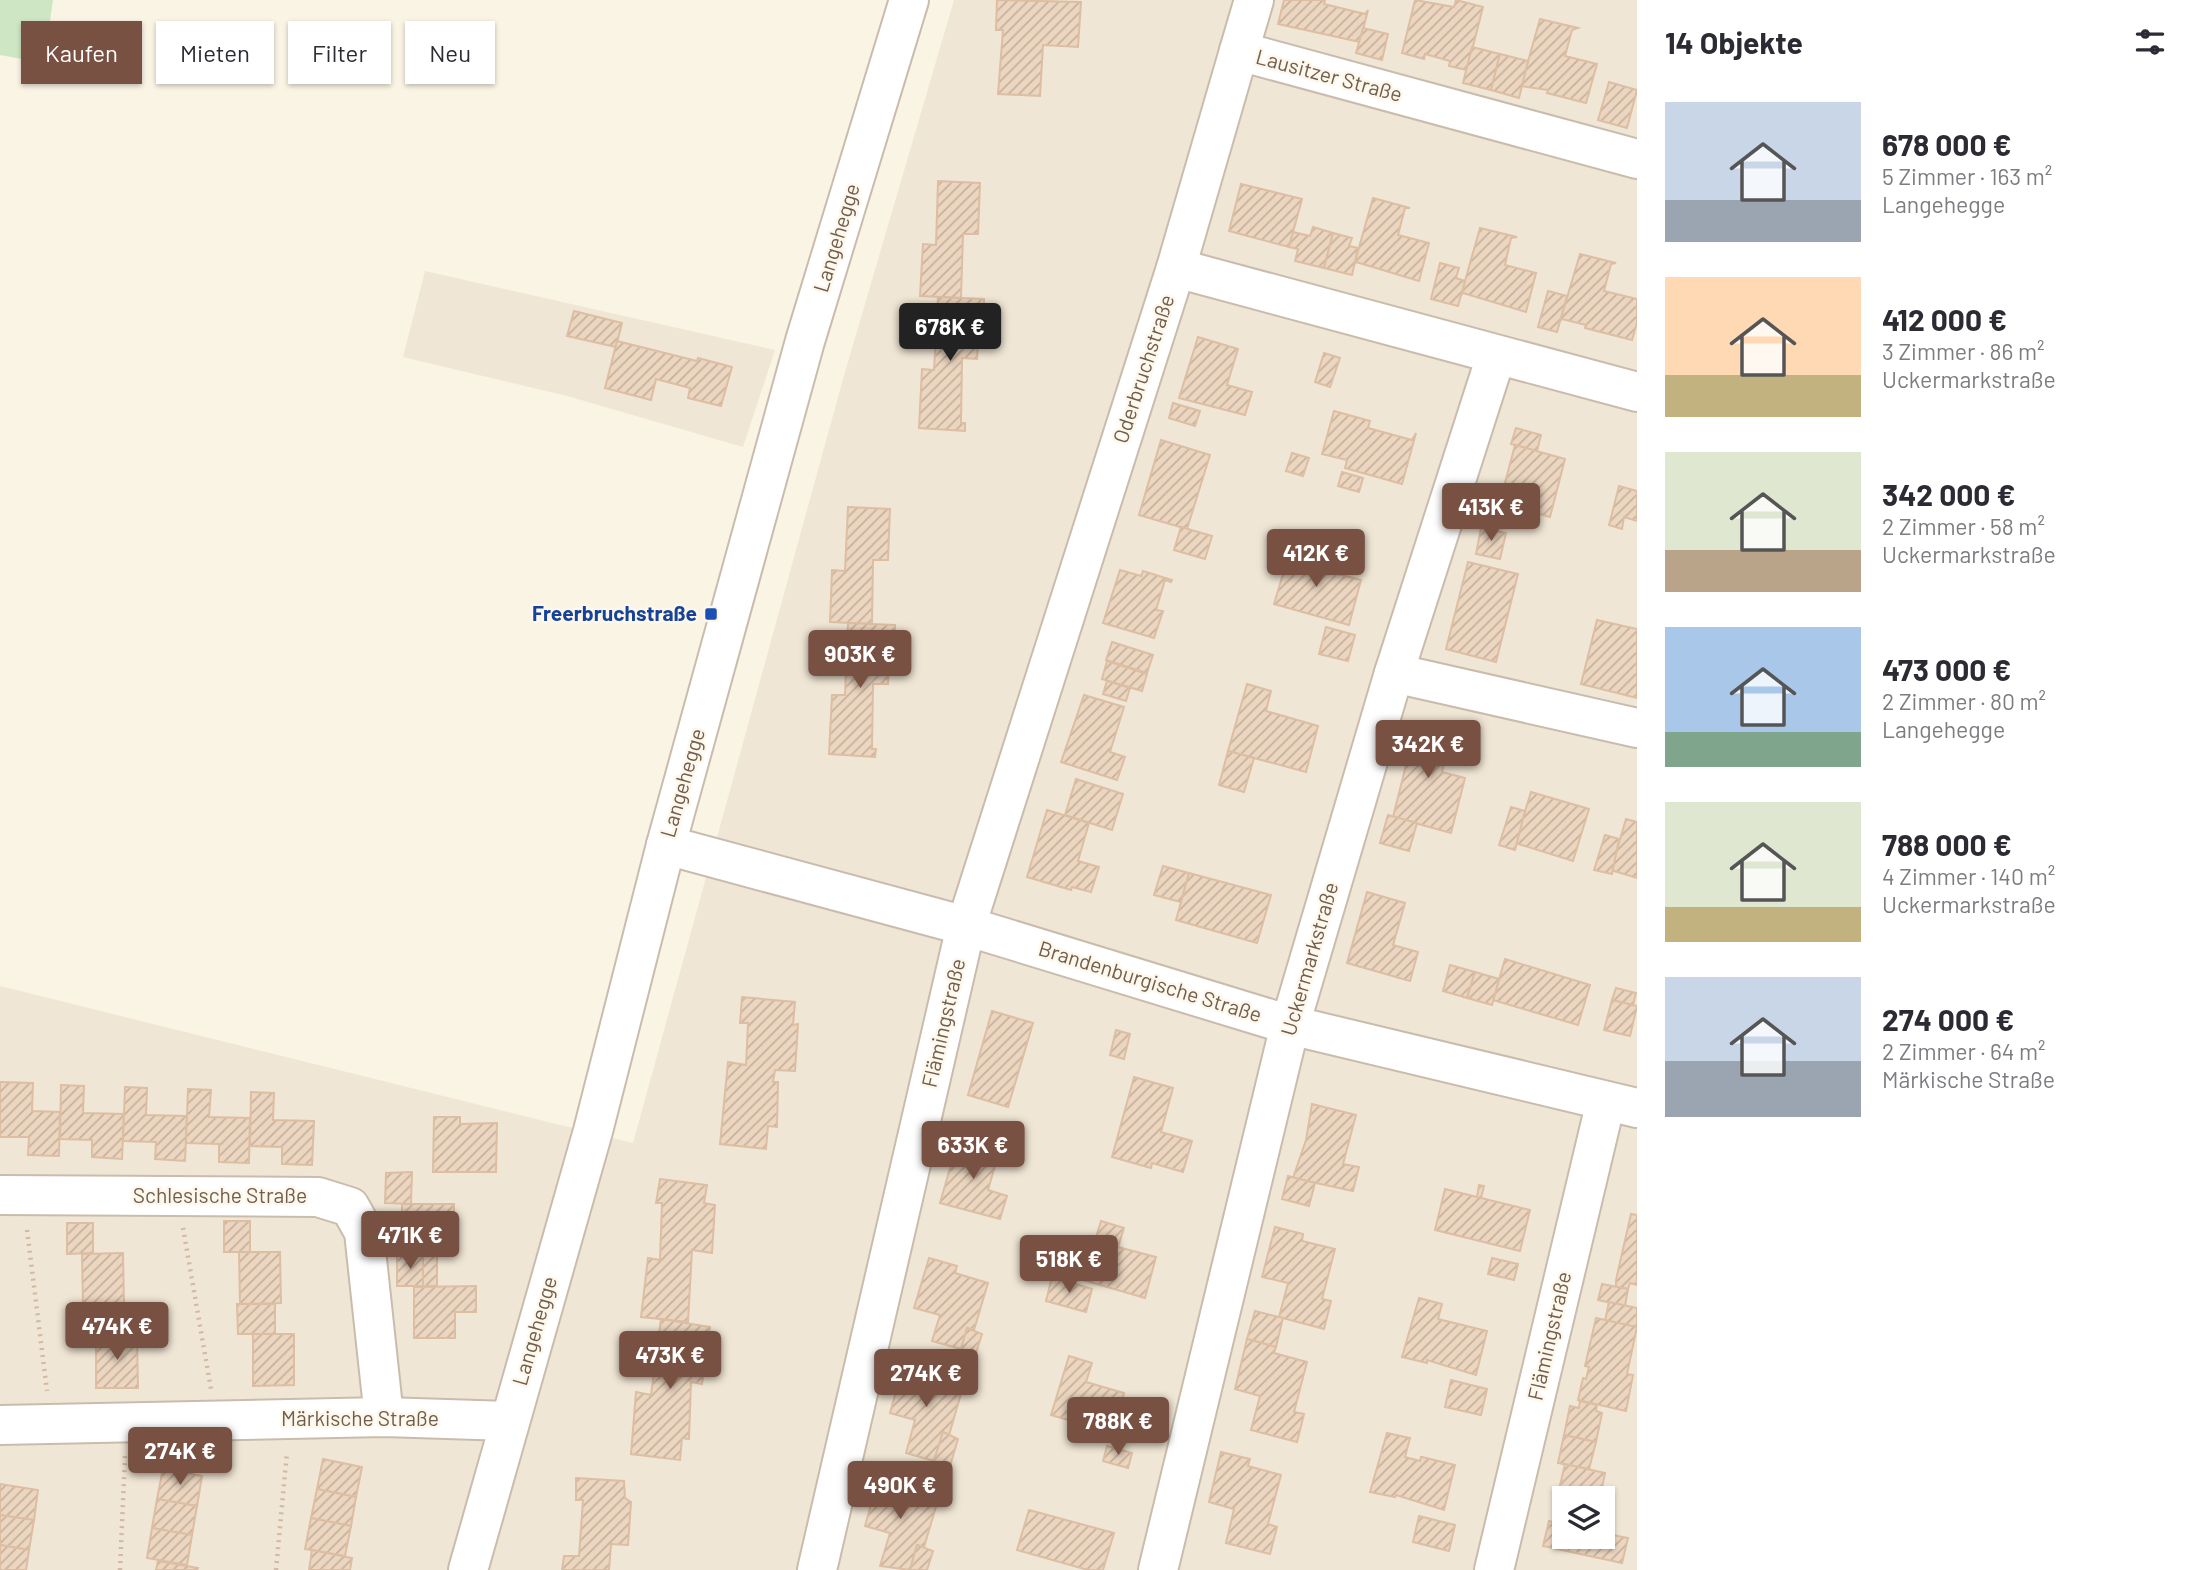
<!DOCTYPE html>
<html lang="de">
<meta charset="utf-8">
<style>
:root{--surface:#fff;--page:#f7f7f7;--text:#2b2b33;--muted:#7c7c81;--accent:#785143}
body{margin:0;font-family:Barlow,sans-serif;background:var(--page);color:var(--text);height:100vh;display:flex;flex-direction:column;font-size:26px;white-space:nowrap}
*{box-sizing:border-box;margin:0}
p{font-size:23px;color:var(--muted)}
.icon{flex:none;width:38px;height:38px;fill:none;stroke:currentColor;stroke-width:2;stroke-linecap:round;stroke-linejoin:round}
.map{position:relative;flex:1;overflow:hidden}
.panel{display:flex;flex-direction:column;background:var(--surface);width:560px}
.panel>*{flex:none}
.top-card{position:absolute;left:21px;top:21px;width:665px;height:63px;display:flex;gap:14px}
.controls{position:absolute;left:1552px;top:1486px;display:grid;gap:14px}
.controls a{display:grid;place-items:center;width:63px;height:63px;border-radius:0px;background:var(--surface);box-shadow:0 2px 5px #0004;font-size:35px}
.price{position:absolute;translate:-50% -60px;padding:0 16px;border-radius:7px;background:var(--accent);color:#fff;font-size:23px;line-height:46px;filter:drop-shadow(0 2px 4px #0008)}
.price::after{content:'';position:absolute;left:50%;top:42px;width:21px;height:16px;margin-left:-10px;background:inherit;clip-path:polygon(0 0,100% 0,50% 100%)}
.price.current{background:#222;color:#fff}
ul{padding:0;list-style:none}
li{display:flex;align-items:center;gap:21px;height:175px;padding:0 28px}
li span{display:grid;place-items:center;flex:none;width:196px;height:140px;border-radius:0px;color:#555}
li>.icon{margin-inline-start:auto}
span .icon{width:84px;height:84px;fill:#fffc;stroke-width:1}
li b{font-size:30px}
h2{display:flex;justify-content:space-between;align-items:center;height:84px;padding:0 28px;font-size:30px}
.chip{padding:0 24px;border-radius:0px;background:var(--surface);box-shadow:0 2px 5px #0004;font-size:24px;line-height:63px}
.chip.current{background:var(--accent);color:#fff}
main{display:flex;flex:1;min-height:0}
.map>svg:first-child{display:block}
.residential{fill:#f0e6d5;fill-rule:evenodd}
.green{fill:#cfe6c5}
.building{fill:url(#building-hatch);stroke:#ddbea2;stroke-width:2}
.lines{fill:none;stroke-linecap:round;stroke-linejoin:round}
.minor-casing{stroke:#cabcad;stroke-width:42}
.path{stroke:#d1b9a3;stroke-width:4.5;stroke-dasharray:2 5;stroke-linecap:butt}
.minor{stroke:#fff;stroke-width:38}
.transit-dot{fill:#1a4fb4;stroke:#fdf8eb;stroke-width:2.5}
.labels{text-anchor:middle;stroke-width:5;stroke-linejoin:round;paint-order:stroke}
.street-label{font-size:21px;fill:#705d4d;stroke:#fdf8eb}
.transit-label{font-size:21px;font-weight:bold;fill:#164399;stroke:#fdf8eb;text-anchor:end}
</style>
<main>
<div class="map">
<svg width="1637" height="1570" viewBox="0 0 1637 1570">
<defs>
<pattern id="building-hatch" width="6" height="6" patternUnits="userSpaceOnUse" patternTransform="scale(1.75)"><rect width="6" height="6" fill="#ecd6c0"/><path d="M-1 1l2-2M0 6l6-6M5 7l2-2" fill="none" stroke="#c4b19e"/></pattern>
</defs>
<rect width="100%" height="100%" fill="#faf4e5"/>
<g class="residential">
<path d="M954 0H1637V1570H0V986L633 1143 843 379ZM1564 1498H1603V1536H1564Z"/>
<polygon points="425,271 775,350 743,447 567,396 403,357"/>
</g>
<polygon class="green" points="0,0 53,0 44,63 0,55"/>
<g class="building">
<polygon points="997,0 1081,2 1078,47 1043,45 1040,96 998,94 1003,30 996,30"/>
<polygon points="1284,0 1325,0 1324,4 1365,14 1368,10 1360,42 1278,24"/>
<polygon points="1415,0 1454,7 1456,0 1483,7 1467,70 1449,66 1450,61 1425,54 1424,59 1402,53"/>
<polygon points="1540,19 1578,28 1572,30 1565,56 1597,64 1586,103 1547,93 1548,90 1521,86"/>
<polygon points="1363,28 1388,34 1382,60 1356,53"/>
<polygon points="1472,47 1500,54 1491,90 1463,83"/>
<polygon points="1500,54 1528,61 1519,98 1491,90"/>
<polygon points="1609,82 1637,90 1627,128 1598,120"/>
<polygon points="938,181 980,183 978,234 963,234 961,298 920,296 923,244 936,245"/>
<polygon points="1241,184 1302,199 1289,247 1229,231"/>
<polygon points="1373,198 1410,208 1405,208 1398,235 1429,243 1419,281 1356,262 1354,265"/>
<polygon points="1313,227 1333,233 1324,268 1295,261 1298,249 1289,247 1293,232 1310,236"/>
<polygon points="1480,228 1517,237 1511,238 1505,265 1536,273 1526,312 1463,293 1461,295"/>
<polygon points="1333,233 1352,238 1349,246 1358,248 1352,275 1324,268"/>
<polygon points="1580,254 1616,263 1611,264 1604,291 1637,299 1637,323 1632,340 1585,328 1586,325 1562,319 1560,321"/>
<polygon points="1440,263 1459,268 1456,278 1465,281 1458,306 1431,299"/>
<polygon points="1548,291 1567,296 1557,332 1538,327"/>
<polygon points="938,297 984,299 984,307 980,307 977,359 962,358 961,423 965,423 965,431 919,428 922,369 934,370"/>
<polygon points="574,311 622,323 616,347 567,336"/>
<polygon points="1198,337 1238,349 1227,385 1252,392 1245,415 1179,398"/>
<polygon points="617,341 697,361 698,358 732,367 721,406 688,398 690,388 656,379 651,400 605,388"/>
<polygon points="1324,353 1340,358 1330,387 1315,382"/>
<polygon points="1173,403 1200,411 1195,426 1169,418"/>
<polygon points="1334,411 1370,421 1368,428 1412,440 1416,433 1402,484 1345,468 1347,460 1322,454"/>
<polygon points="1516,428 1541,435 1537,451 1511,444"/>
<polygon points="1161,440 1210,455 1187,529 1139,515"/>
<polygon points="1515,445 1565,459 1550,517 1522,509 1523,504 1501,498"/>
<polygon points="1292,453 1309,458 1303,476 1286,471"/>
<polygon points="1342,472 1363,478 1359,492 1338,486"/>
<polygon points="1619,486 1637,491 1637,521 1624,517 1622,529 1609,525"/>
<polygon points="848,507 890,509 888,560 873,560 872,624 830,622 832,570 845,571"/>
<polygon points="1181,527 1212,536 1205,559 1174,550"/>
<polygon points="1481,528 1506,533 1500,559 1476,554"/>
<polygon points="1292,544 1316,550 1310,567 1361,580 1349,625 1274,604"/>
<polygon points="1468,562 1518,574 1496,662 1446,649"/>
<polygon points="1120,570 1141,576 1143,571 1172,580 1171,582 1165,580 1156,610 1163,611 1154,638 1103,623"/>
<polygon points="1597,620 1637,629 1637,698 1581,684"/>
<polygon points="848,623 895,625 895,632 890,632 888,684 873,684 872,749 876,749 875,757 829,754 832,695 845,695"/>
<polygon points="1326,627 1355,635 1348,661 1319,654"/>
<polygon points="1112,642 1153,655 1147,673 1106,660"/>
<polygon points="1107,661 1147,674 1142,691 1102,679"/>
<polygon points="1107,681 1130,688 1126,701 1103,694"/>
<polygon points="1247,684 1271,691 1266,711 1318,726 1306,772 1228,751"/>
<polygon points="1084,695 1124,707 1110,752 1125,757 1117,780 1061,762"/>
<polygon points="1409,722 1451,732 1442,772 1465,778 1451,833 1393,817 1406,765 1399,763"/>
<polygon points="1228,751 1254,758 1244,792 1219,785"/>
<polygon points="1076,779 1123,794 1112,830 1065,815"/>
<polygon points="1531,792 1589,809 1573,861 1515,843"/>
<polygon points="1511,807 1525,811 1515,850 1499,845"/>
<polygon points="1047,810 1089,823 1078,861 1099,867 1091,892 1072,887 1071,890 1027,877"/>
<polygon points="1388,815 1417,823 1409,851 1380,843"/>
<polygon points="1626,819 1637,822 1637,878 1611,870"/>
<polygon points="1605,835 1619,839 1612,874 1594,870"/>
<polygon points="1163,866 1189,873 1181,902 1154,895"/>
<polygon points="1189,873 1271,895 1257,943 1176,920"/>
<polygon points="1367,892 1405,903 1393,945 1418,952 1410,981 1347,963"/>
<polygon points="1505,959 1590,985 1578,1025 1493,1000"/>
<polygon points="1450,965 1475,972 1467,998 1443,991"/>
<polygon points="1475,972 1499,979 1492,1005 1467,998"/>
<polygon points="1616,988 1636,993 1633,1005 1612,1000"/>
<polygon points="742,997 795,1002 793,1025 798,1024 795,1071 775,1070 773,1082 778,1082 777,1127 768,1126 766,1149 720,1144 728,1062 746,1065 748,1023 740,1023"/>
<polygon points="1612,1000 1637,1006 1630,1036 1604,1030"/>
<polygon points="992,1011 1033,1023 1008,1107 968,1095"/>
<polygon points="1116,1030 1130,1034 1124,1059 1110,1055"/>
<polygon points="1134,1077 1173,1088 1161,1132 1192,1141 1183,1172 1152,1163 1151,1168 1112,1157"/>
<polygon points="0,1082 33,1083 32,1111 60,1112 59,1156 28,1155 29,1137 0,1137"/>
<polygon points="61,1085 84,1086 83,1113 124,1114 122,1159 92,1157 92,1140 60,1139"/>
<polygon points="125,1087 147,1088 146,1115 187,1116 185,1161 155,1159 156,1142 123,1141"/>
<polygon points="188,1089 211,1090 209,1117 250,1118 249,1163 219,1162 219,1144 186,1143"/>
<polygon points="251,1092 274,1093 273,1120 314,1121 312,1165 282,1164 282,1147 250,1146"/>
<polygon points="1312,1104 1356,1115 1343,1164 1359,1167 1353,1191 1293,1178 1306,1140"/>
<polygon points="434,1117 460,1117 460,1124 497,1123 496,1172 433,1172"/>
<polygon points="958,1140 999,1152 988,1190 1007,1196 1000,1219 940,1203"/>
<polygon points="412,1172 411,1204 385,1203 386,1173"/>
<polygon points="1288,1176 1315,1183 1309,1206 1282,1199"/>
<polygon points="660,1179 707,1185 704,1203 715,1205 712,1253 692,1250 688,1322 641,1317 648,1258 660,1260 662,1203 656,1203"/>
<polygon points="1479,1185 1484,1186 1481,1198 1530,1210 1520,1251 1435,1230 1445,1189 1477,1197"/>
<polygon points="402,1204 454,1204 454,1229 443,1229 443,1256 402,1255"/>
<polygon points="1631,1214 1637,1215 1637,1285 1630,1283 1628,1289 1616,1287 1616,1280"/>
<rect x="224" y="1221" width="26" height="31"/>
<polygon points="1101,1221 1124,1228 1118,1247 1156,1257 1145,1298 1083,1280"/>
<polygon points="67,1223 93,1223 93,1253 67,1254"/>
<polygon points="1275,1227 1303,1234 1302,1241 1335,1249 1322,1299 1331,1301 1324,1329 1279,1317 1288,1283 1262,1277"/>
<polygon points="239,1252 280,1252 281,1303 240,1304"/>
<polygon points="123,1253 124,1305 83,1305 82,1254"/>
<rect x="397" y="1256" width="26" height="30"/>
<rect x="423" y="1256" width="14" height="30"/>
<polygon points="929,1258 957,1266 955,1273 988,1283 974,1330 967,1328 961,1349 932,1341 940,1315 914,1308"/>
<polygon points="1492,1258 1518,1264 1514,1280 1488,1274"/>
<polygon points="1052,1277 1092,1289 1086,1312 1046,1301"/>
<polygon points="1602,1284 1628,1289 1625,1306 1598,1300"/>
<polygon points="476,1286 476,1312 455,1312 455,1338 414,1338 414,1287"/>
<polygon points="1419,1298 1442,1304 1438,1319 1487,1331 1476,1375 1427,1360 1427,1363 1402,1357"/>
<polygon points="1609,1302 1637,1308 1637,1327 1605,1321"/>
<polygon points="237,1304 275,1304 275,1334 238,1334"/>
<polygon points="80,1306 107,1306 107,1336 81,1336"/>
<polygon points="1255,1311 1283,1318 1276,1347 1247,1339"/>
<polygon points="1596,1318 1637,1327 1627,1374 1633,1375 1626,1411 1578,1400 1583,1378 1586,1379 1589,1367 1585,1366"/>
<polygon points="661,1319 710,1327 702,1384 691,1382 689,1439 682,1438 680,1460 631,1454 636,1392 651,1395"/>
<polygon points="967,1328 982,1334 976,1353 961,1349"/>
<polygon points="253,1334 294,1334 294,1385 253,1386"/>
<polygon points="96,1336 137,1336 138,1388 96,1388"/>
<polygon points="1247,1339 1276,1347 1274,1353 1307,1362 1294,1412 1304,1414 1297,1442 1251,1430 1260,1396 1235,1389"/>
<polygon points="1069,1356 1092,1363 1086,1382 1124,1393 1113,1433 1051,1415"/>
<polygon points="904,1363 933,1371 931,1378 963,1387 949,1435 943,1432 934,1461 906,1453 915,1420 890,1413"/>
<polygon points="1451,1380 1487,1389 1481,1415 1445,1407"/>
<polygon points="1580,1401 1597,1405 1596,1411 1602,1413 1596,1442 1564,1435 1570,1406 1579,1408"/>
<polygon points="943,1432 958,1439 950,1466 934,1461"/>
<polygon points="1387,1433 1410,1438 1405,1457 1420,1461 1421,1457 1422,1457 1455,1465 1444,1510 1396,1495 1395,1497 1370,1492"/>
<polygon points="1564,1435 1596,1442 1589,1469 1558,1463"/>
<polygon points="1107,1446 1132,1453 1128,1468 1103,1461"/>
<polygon points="1221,1452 1250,1459 1248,1466 1281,1475 1268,1524 1277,1527 1270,1554 1226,1543 1234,1509 1209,1502"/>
<polygon points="323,1459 362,1467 356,1497 317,1489"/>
<polygon points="1565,1464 1605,1473 1600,1498 1564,1498 1564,1536 1603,1536 1603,1533 1628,1538 1622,1563 1543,1546 1549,1521 1557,1523 1560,1508 1555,1507"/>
<polygon points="163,1468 202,1476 197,1506 157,1499"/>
<polygon points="879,1476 907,1484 905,1491 938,1500 924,1547 917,1545 910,1570 880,1566 890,1533 865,1526"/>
<polygon points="576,1478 624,1481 625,1498 631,1502 628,1545 611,1544 609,1570 562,1570 564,1556 579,1556 583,1500 576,1500"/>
<polygon points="0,1484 38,1490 34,1520 0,1515"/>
<polygon points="317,1489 356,1497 351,1526 311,1518"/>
<polygon points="157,1499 197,1506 192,1535 152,1528"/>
<polygon points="1029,1510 1114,1533 1103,1570 1088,1570 1017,1550"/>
<polygon points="0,1515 34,1520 29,1550 0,1545"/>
<polygon points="1419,1516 1455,1525 1449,1551 1413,1542"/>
<polygon points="311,1518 351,1526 345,1556 305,1549"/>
<polygon points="152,1528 192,1535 187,1565 147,1558"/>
<polygon points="0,1545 29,1550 26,1570 0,1570"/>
<polygon points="917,1545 933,1551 927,1570 910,1570"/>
<polygon points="312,1550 352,1558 350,1570 309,1570"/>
<polygon points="158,1561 198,1568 197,1570 156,1570"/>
</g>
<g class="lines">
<g class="minor-casing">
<g id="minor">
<polyline points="1239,51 1254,0"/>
<polyline points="1176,268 1239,51 1637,159"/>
<polyline points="1394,673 1637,728"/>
<polyline points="666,845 966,926 1290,1025 1637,1108"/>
<polyline points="0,1195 318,1197 350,1207 364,1232 384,1417"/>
<polyline points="0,1425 384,1417 509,1421"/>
<polyline points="468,1570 593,1131 666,845 805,341 909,0"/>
<polyline points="817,1570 966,926 1176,268 1637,392"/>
<polyline points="1158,1570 1290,1025 1394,673 1496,356"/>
<polyline points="1494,1570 1606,1101"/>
</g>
</g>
<g class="path">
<polyline points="183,1228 211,1389"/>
<polyline points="27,1230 47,1391"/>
<polyline points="120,1570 125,1456"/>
<polyline points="276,1570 287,1452"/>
</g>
<use href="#minor" class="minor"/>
</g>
<rect class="transit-dot" x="704" y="607" width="14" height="14" rx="3.5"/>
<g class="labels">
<g class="street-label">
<text transform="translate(1329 76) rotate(15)" y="7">Lausitzer Straße</text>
<text transform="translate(837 238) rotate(-73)" y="7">Langehegge</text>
<text transform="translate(1144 369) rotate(-72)" y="7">Oderbruchstraße</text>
<text transform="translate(683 783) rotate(-74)" y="7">Langehegge</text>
<text transform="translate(1310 959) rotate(-74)" y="7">Uckermarkstraße</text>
<text transform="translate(1150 982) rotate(17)" y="7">Brandenburgische Straße</text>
<text transform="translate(944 1023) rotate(-77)" y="7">Flämingstraße</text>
<text x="220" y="1203">Schlesische Straße</text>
<text transform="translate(535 1331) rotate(-74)" y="7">Langehegge</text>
<text transform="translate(1550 1336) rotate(-77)" y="7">Flämingstraße</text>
<text x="360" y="1426">Märkische Straße</text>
</g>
<g class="transit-label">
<text x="697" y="621">Freerbruchstraße</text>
</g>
</g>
</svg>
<div class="controls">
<a><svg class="icon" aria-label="layers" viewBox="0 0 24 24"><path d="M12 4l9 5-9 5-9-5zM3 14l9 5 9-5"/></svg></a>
</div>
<b class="price current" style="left:950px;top:363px">678K €</b>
<b class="price" style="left:1491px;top:543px">413K €</b>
<b class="price" style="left:1316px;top:589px">412K €</b>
<b class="price" style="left:860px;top:690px">903K €</b>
<b class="price" style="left:1428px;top:780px">342K €</b>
<b class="price" style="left:973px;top:1181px">633K €</b>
<b class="price" style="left:410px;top:1271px">471K €</b>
<b class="price" style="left:1069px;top:1295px">518K €</b>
<b class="price" style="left:117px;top:1362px">474K €</b>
<b class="price" style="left:670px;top:1391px">473K €</b>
<b class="price" style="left:926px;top:1409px">274K €</b>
<b class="price" style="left:1118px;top:1457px">788K €</b>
<b class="price" style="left:180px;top:1487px">274K €</b>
<b class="price" style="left:900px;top:1521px">490K €</b>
<div class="top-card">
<a class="chip current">Kaufen</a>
<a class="chip">Mieten</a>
<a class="chip">Filter</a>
<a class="chip">Neu</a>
</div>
</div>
<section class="panel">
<h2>14 Objekte<svg class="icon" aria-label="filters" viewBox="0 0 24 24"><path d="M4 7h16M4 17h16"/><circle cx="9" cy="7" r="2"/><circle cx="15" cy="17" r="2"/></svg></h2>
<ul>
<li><span style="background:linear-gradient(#c9d6e8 70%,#9aa5b1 0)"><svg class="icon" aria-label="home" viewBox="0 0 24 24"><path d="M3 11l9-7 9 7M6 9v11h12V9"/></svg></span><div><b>678 000 €</b><p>5 Zimmer · 163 m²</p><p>Langehegge</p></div></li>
<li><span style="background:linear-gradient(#ffd9b3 70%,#c2b280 0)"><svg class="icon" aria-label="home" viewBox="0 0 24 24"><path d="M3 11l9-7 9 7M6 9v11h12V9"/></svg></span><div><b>412 000 €</b><p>3 Zimmer · 86 m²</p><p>Uckermarkstraße</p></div></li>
<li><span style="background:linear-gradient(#dfe7d0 70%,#b9a48a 0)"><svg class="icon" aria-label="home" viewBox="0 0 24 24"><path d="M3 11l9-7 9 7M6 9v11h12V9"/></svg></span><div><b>342 000 €</b><p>2 Zimmer · 58 m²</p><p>Uckermarkstraße</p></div></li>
<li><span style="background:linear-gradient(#a9c7e8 75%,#7fa58c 0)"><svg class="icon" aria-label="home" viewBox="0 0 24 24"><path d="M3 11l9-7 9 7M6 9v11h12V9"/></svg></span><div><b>473 000 €</b><p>2 Zimmer · 80 m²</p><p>Langehegge</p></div></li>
<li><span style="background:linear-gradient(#dfe7d0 75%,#c2b280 0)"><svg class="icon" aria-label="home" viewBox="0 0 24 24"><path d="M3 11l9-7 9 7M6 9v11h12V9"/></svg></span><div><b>788 000 €</b><p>4 Zimmer · 140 m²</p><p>Uckermarkstraße</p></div></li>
<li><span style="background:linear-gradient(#c9d6e8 60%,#9aa5b1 0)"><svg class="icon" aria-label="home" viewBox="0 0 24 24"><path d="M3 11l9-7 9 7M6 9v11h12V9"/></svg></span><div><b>274 000 €</b><p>2 Zimmer · 64 m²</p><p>Märkische Straße</p></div></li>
</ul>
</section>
</main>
